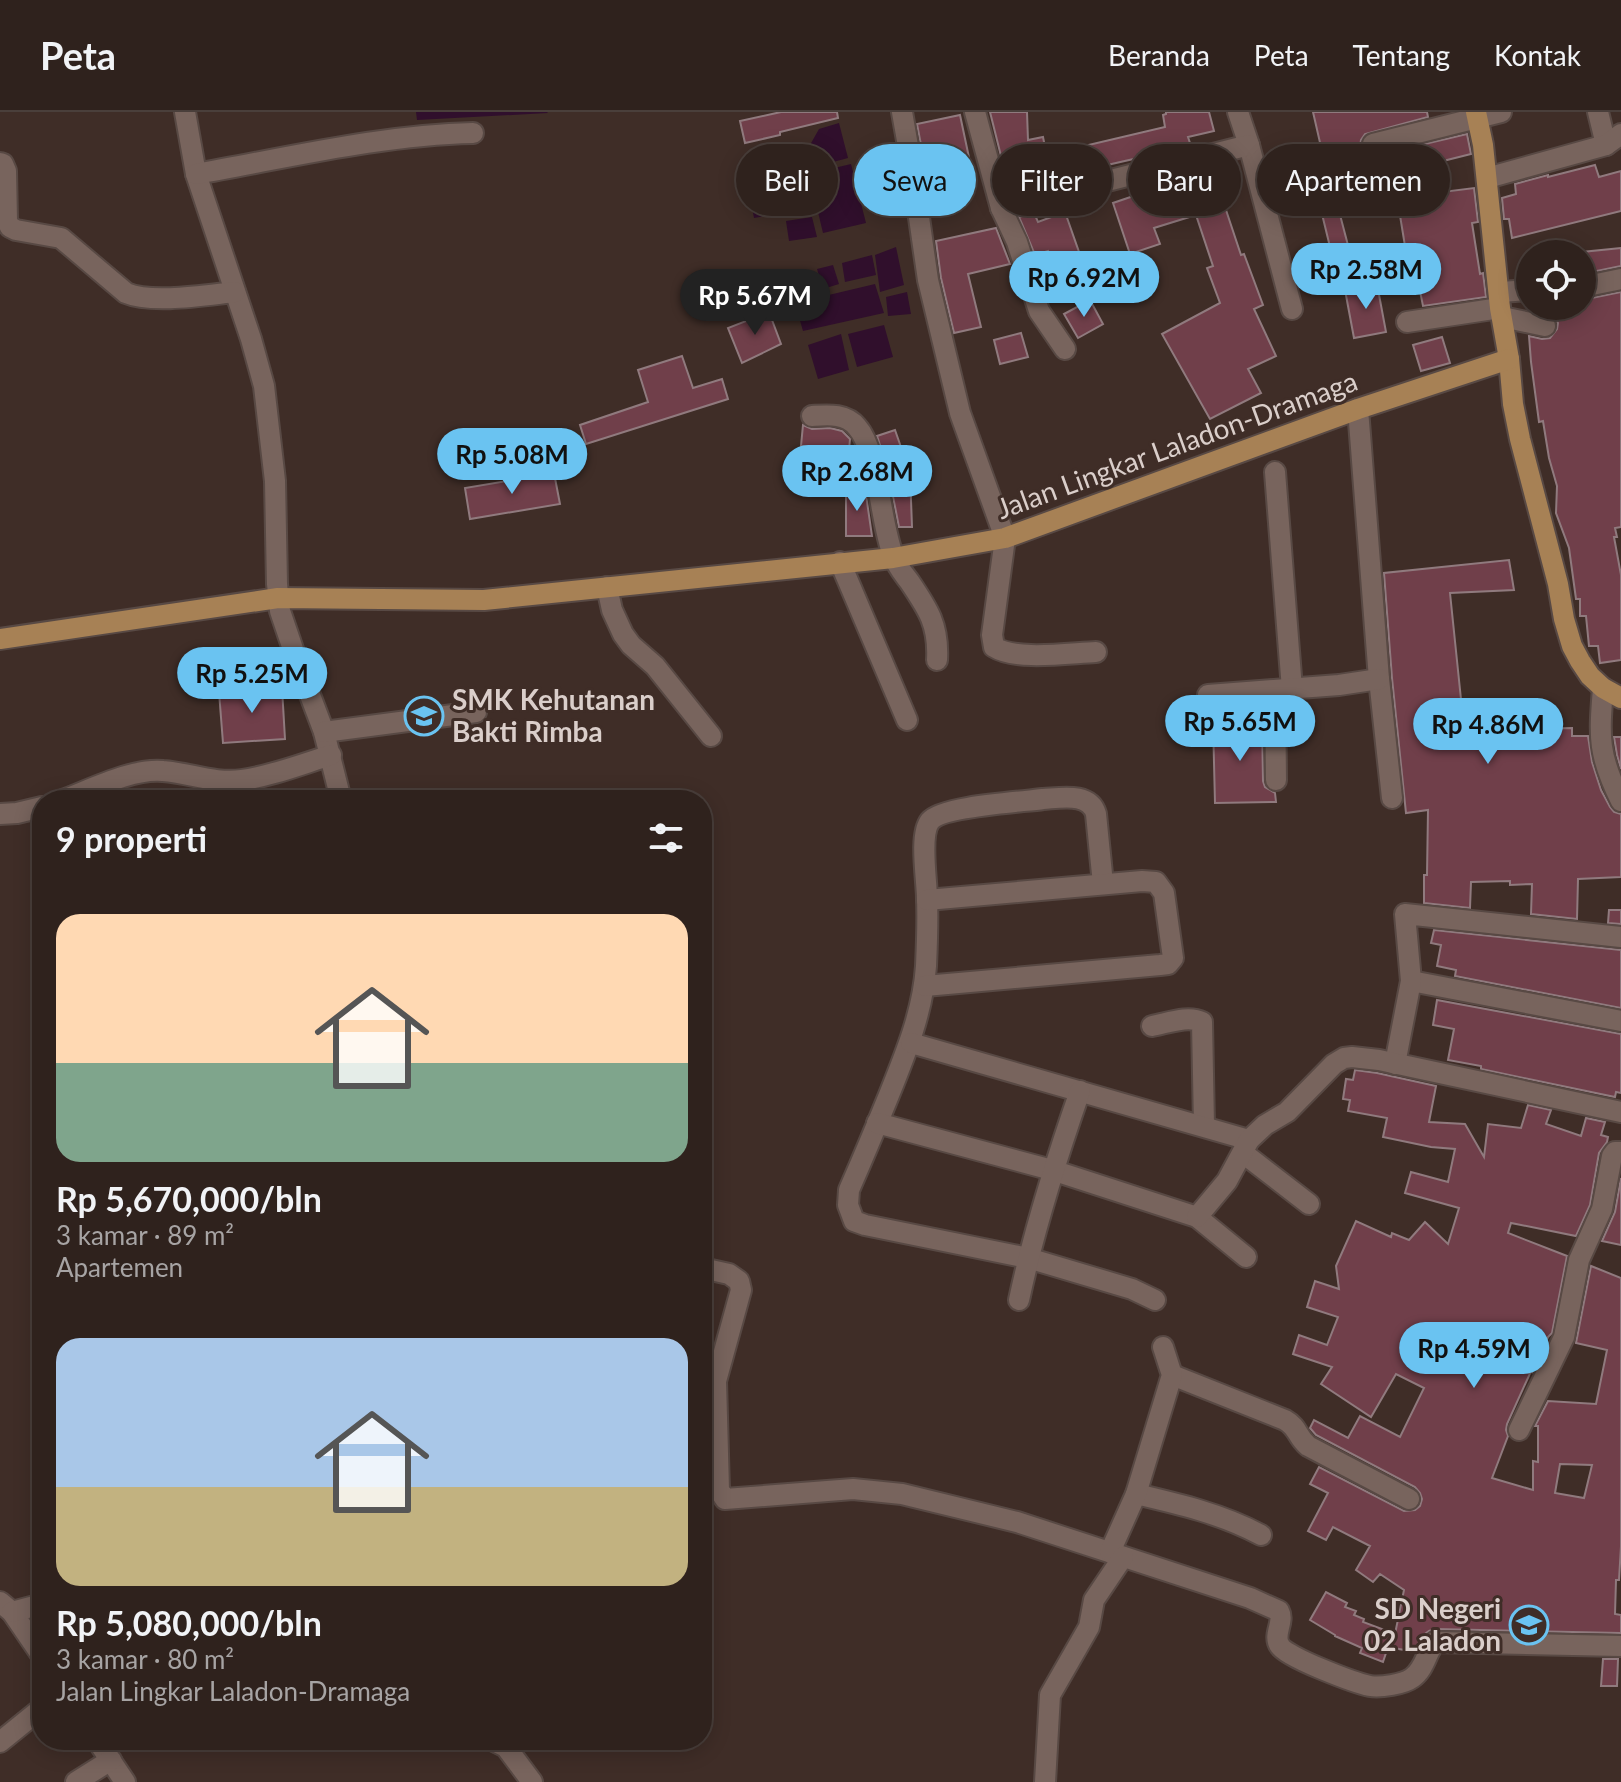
<!DOCTYPE html>
<html lang="id">
<meta charset="utf-8">
<style>
:root{--surface:#2f221d;--page:#372a26;--text:#f1f3f6;--muted:#a7a4a4;--line:#4a3f3b;--accent:#6ac3f1}
body{margin:0;font-family:Lato,sans-serif;background:var(--page);color:var(--text);height:100vh;display:flex;flex-direction:column;font-size:30px;white-space:nowrap}
*{box-sizing:border-box;margin:0}
p{font-size:26px;color:var(--muted)}
.icon{flex:none;width:44px;height:44px;fill:none;stroke:currentColor;stroke-width:2;stroke-linecap:round;stroke-linejoin:round}
.map{position:relative;flex:1;overflow:hidden}
.sheet{position:absolute;left:32px;top:678px;width:680px;height:960px;display:flex;flex-direction:column;background:var(--surface);border-radius:32px;box-shadow:0 4px 20px #0003,0 0 0 2px var(--line)}
.sheet>*{flex:none}
.banner{position:absolute;left:736px;top:32px;width:760px;height:72px;display:flex;gap:16px}
.fabs{position:absolute;left:1516px;top:128px;display:grid;gap:16px}
.fabs a{display:grid;place-items:center;width:80px;height:80px;border-radius:50%;background:var(--surface);box-shadow:0 4px 20px #0003,0 0 0 2px var(--line);font-size:40px}
.price{position:absolute;translate:-50% -68px;padding:0 18px;border-radius:28px;background:var(--accent);color:#111;font-size:26px;line-height:52px;filter:drop-shadow(0 2px 4px #0008)}
.price::after{content:'';position:absolute;left:50%;top:48px;width:24px;height:18px;margin-left:-12px;background:inherit;clip-path:polygon(0 0,100% 0,50% 100%)}
.price.current{background:#222;color:#fff}
ul{padding:0;list-style:none}
li{display:grid;align-content:center;gap:16px;height:424px;padding:0 24px}
li span{display:grid;place-items:center;height:248px;border-radius:24px;color:#555}
li>.icon{margin-inline-start:auto}
span .icon{width:144px;height:144px;fill:#fffc;stroke-width:1}
li b{font-size:34px}
h2{display:flex;justify-content:space-between;align-items:center;height:96px;padding:0 24px;font-size:34px}
.pill{padding:0 28px;border-radius:36px;background:var(--surface);box-shadow:0 4px 20px #0003,0 0 0 2px var(--line);font-size:28px;line-height:72px}
.pill.current{background:var(--accent);color:#111}
header{display:flex;align-items:center;gap:48px;box-sizing:border-box;height:112px;padding:0 40px;background:var(--surface);border-bottom:2px solid var(--line)}
header strong{font-size:38px}
nav{display:flex;gap:44px;margin-inline-start:auto;font-size:28px}
.map>svg:first-child{display:block}
.water{fill:#300f2c}
.building{fill:#703f4a;stroke:#907a7e;stroke-width:2;fill-rule:evenodd}
.lines{fill:none;stroke-linecap:round;stroke-linejoin:round}
.minor-casing{stroke:#584944;stroke-width:24}
.major-casing{stroke:#584944;stroke-width:24}
.minor{stroke:#78645d;stroke-width:20}
.major{stroke:#a78155;stroke-width:20}
.labels{text-anchor:middle;stroke-width:6;stroke-linejoin:round;paint-order:stroke}
.street-label{font-size:28px;fill:#daceca;stroke:#3f2d27}
.poi-label{font-size:28px;font-weight:bold;fill:#daceca;stroke:#3f2d27;text-anchor:start}
</style>
<header>
<strong>Peta</strong>
<nav><a>Beranda</a><a>Peta</a><a>Tentang</a><a>Kontak</a></nav>
</header>
<div class="map">
<svg width="1621" height="1670" viewBox="0 0 1621 1670">
<rect width="100%" height="100%" fill="#3f2d27"/>
<g class="water">
<polygon points="416,0 547,0 548,1 417,8"/>
<polygon points="839,11 848,46 811,56 810,33 819,17"/>
<polygon points="802,35 805,52 806,72 751,80 745,53"/>
<polygon points="851,52 866,111 823,121 809,62"/>
<polygon points="806,77 813,101 784,104 780,81"/>
<polygon points="775,81 782,101 754,106 750,85"/>
<polygon points="812,105 817,125 789,129 786,109"/>
<polygon points="896,135 904,173 880,180 875,143"/>
<polygon points="872,143 876,163 845,170 842,151"/>
<polygon points="833,153 839,172 823,177 817,157"/>
<polygon points="875,172 884,201 803,219 795,191"/>
<polygon points="907,180 911,202 888,204 886,185"/>
<polygon points="884,213 893,245 857,255 848,222"/>
<polygon points="841,222 849,258 818,267 808,233"/>
</g>
<g class="building">
<polygon points="781,0 837,0 838,6 780,20 780,23 745,31 740,9"/>
<polygon points="990,0 1027,0 1028,28 1043,25 1051,65 1017,73 1015,66 1007,68"/>
<polygon points="1166,0 1209,0 1214,19 1188,25 1191,34 1085,58 1080,35 1165,15 1163,3 1166,2"/>
<polygon points="1313,0 1427,0 1428,5 1365,22 1361,28 1360,34 1364,42 1370,45 1467,22 1471,42 1435,51 1443,80 1474,76 1478,110 1472,111 1480,162 1483,161 1486,185 1423,194 1417,164 1415,165 1409,134 1405,134 1396,79 1335,91 1326,47 1324,48"/>
<polygon points="960,3 971,55 927,64 917,12"/>
<polygon points="1223,53 1232,83 1222,86 1241,143 1244,142 1263,193 1254,197 1276,244 1248,257 1261,281 1210,307 1162,222 1220,191 1207,156 1213,154 1196,103 1154,116 1160,132 1130,142 1113,91 1169,72 1167,67"/>
<polygon points="1595,53 1599,65 1621,59 1621,99 1512,126 1509,107 1504,107 1502,86 1516,82 1515,72 1548,63 1548,65"/>
<polygon points="1339,99 1355,160 1333,166 1327,140 1331,139 1322,102"/>
<polygon points="1065,100 1079,140 1051,150 1048,139 1035,143 1019,105 1034,101 1038,110"/>
<polygon points="996,116 1010,152 968,162 981,215 954,221 941,166 936,129"/>
<polygon points="1621,136 1621,154 1582,162 1582,140"/>
<polygon points="1377,172 1386,220 1354,226 1345,178"/>
<polygon points="1621,180 1621,415 1615,416 1617,425 1614,425 1621,463 1621,548 1600,551 1598,534 1589,534 1586,504 1580,504 1580,487 1576,487 1569,436 1556,401 1557,374 1549,346 1543,309 1539,310 1531,250 1529,224 1542,227 1550,226 1557,217 1558,211 1553,204 1530,198 1529,194 1582,194 1582,188"/>
<polygon points="1090,188 1103,212 1078,226 1064,202"/>
<polygon points="769,200 781,232 742,251 728,216"/>
<polygon points="1021,221 1028,245 1000,252 994,228"/>
<polygon points="1442,225 1450,251 1421,259 1413,233"/>
<polygon points="682,244 693,276 722,267 728,287 586,332 580,313 648,290 638,258"/>
<polygon points="803,313 812,317 830,316 842,319 850,327 849,338 801,334"/>
<polygon points="895,318 910,361 912,415 899,415 887,354 877,324"/>
<polygon points="554,361 560,392 470,407 465,376"/>
<polygon points="846,376 865,376 872,424 846,424"/>
<polygon points="1509,448 1514,478 1450,481 1465,626 1528,620 1528,617 1572,616 1572,624 1588,624 1592,650 1601,678 1610,695 1614,700 1621,702 1621,765 1578,767 1577,807 1531,802 1532,772 1510,773 1510,769 1471,770 1470,796 1424,791 1424,763 1427,763 1428,698 1406,701 1392,566 1384,461"/>
<polygon points="282,576 285,627 223,631 219,580"/>
<polygon points="1262,609 1263,669 1265,675 1275,681 1276,690 1215,691 1213,610"/>
<polygon points="1614,625 1621,625 1621,657 1617,643"/>
<polygon points="1609,798 1621,798 1621,812 1608,811"/>
<polygon points="1434,818 1621,838 1621,896 1455,864 1456,858 1437,854 1441,833 1431,831"/>
<polygon points="1437,888 1621,922 1621,981 1616,980 1615,985 1481,957 1481,954 1448,948 1454,917 1433,913"/>
<path d="M1355 958 1377 961 1436 974 1429 1010 1465 1012 1484 1045 1488 1012 1521 1016 1528 993 1551 998 1546 1012 1581 1024 1586 1006 1605 1010 1601 1023 1608 1025 1607 1030 1599 1041 1590 1093 1576 1124 1511 1111 1508 1121 1567 1144 1552 1221 1548 1225 1532 1261V1257L1507 1312 1506 1318 1508 1324 1492 1366 1533 1378V1349L1538 1350V1314H1535L1548 1289 1596 1292 1607 1238 1576 1231 1591 1154 1621 1166V1434L1619 1468H1616L1615 1502 1621 1503V1521L1435 1517 1429 1519 1421 1525 1415 1540 1388 1535 1383 1550 1360 1541 1362 1536 1335 1524V1523L1310 1508 1326 1480 1347 1491 1345 1495 1356 1499 1354 1503 1364 1507 1363 1510 1395 1522 1404 1478 1380 1462 1373 1470 1356 1458 1370 1434 1333 1415 1326 1428 1308 1419 1328 1381 1310 1372 1319 1355 1404 1399 1415 1398 1420 1394 1422 1387 1420 1381 1415 1375 1316 1323 1310 1316 1314 1308 1348 1326 1360 1304 1400 1325 1424 1276 1396 1262 1371 1305 1321 1272 1332 1255 1293 1242 1299 1223 1327 1233 1338 1205 1307 1195 1315 1169 1339 1177 1336 1154 1356 1109 1391 1125 1392 1121 1409 1128 1425 1110 1448 1132 1459 1096 1405 1081 1411 1060 1448 1070 1455 1037 1431 1035 1383 1025 1387 1006 1348 999 1350 988 1343 987 1346 967 1353 968ZM1560 1352 1592 1353 1584 1386 1555 1381Z"/>
<polygon points="1621,1066 1621,1133 1602,1129 1615,1100"/>
<polygon points="1603,1547 1618,1547 1617,1574 1601,1574"/>
</g>
<g class="lines">
<g class="minor-casing">
<g id="minor">
<polyline points="185,0 196,62 251,227 264,274 275,369 277,472 280,499 296,546 324,620 341,688"/>
<path d="M902 0 912 57 928 168 960 301 1005 426 992 523 994 535C1016 549 1069 541 1096 540"/>
<polyline points="975,0 1001,96 1017,130 1039,199 1065,237"/>
<polyline points="1238,0 1249,33 1292,197"/>
<polyline points="1598,0 1606,33"/>
<polyline points="1373,32 1501,0"/>
<path d="M0 51 3 52 6 59 7 109 10 115 16 118 61 126 126 181C152 192 206 183 235 180"/>
<path d="M196 62C287 46 381 23 473 21"/>
<polyline points="1487,66 1606,33 1621,22"/>
<polyline points="1001,96 1249,33"/>
<polyline points="1582,175 1621,167"/>
<polyline points="1500,180 1530,178"/>
<polyline points="1502,205 1545,214"/>
<polyline points="1407,210 1500,196"/>
<polyline points="1358,297 1379,567 1392,686"/>
<path d="M812 304C828 303 846 301 857 315 878 338 880 410 893 443 896 453 903 461 909 469 928 497 939 513 937 548"/>
<polyline points="1275,360 1292,577"/>
<polyline points="840,450 907,608"/>
<polyline points="607,475 612,498 623,522 631,533 655,554 711,624"/>
<path d="M1603 576C1599 626 1598 643 1621 689"/>
<polyline points="1275,578 1276,668"/>
<polyline points="1208,583 1339,573 1379,567"/>
<polyline points="324,620 476,600"/>
<path d="M63 688C92 677 133 656 163 659 190 661 215 672 242 668 272 664 302 652 331 643"/>
<polyline points="0,702 17,701 42,695"/>
<path d="M1103 772 1096 702C1090 680 1061 686 1043 687 1022 690 942 694 930 709 919 723 927 768 927 787 928 809 927 832 926 854 923 899 906 941 889 983 876 1015 863 1046 849 1078L848 1093 854 1109 865 1113 1028 1146 1132 1177 1155 1188"/>
<polyline points="1411,869 1621,909"/>
<polyline points="925,874 1160,853 1168,852 1173,846 1164,781 1156,770 1142,769 927,788"/>
<path d="M1152 914C1168 911 1188 903 1202 910L1204 1014"/>
<polyline points="911,931 1249,1028"/>
<polyline points="1395,952 1411,869 1405,802 1621,825"/>
<polyline points="877,1011 1052,1058 1197,1105 1246,1145"/>
<polyline points="1243,1041 1309,1092"/>
<polyline points="1197,1105 1227,1069 1249,1028 1265,1013 1287,1000 1334,952 1344,946 1352,945 1379,948 1621,1000"/>
<path d="M702 1156 729 1162 739 1169 741 1178 716 1269 719 1378 725 1387 853 1377 902 1382 1017 1410 1250 1486 1279 1499C1285 1510 1272 1523 1280 1534 1286 1545 1355 1571 1370 1574 1380 1576 1404 1572 1412 1566 1425 1557 1426 1541 1435 1530L1621 1534"/>
<path d="M1019 1188C1034 1117 1056 1048 1080 979"/>
<path d="M1172 1263 1285 1308C1299 1316 1296 1324 1308 1334L1409 1387"/>
<polyline points="1519,1318 1564,1225 1579,1148 1602,1097 1612,1044 1615,1040 1621,1040"/>
<path d="M1136 1382C1179 1392 1222 1402 1261 1423"/>
<polyline points="1110,1440 1136,1382 1172,1263 1163,1235"/>
<polyline points="0,1490 12,1500 42,1544"/>
<polyline points="12,1500 42,1492"/>
<polyline points="97,1628 125,1670"/>
<polyline points="492,1628 506,1635 532,1670"/>
<polyline points="0,1630 42,1596"/>
<polyline points="76,1670 111,1648"/>
<polyline points="1045,1670 1050,1583 1089,1515 1094,1488 1123,1445"/>
</g>
</g>
<g class="major-casing">
<g id="major">
<polyline points="1476,0 1483,33 1500,196 1509,247 1513,292 1520,327 1558,472 1564,507 1572,534 1580,549 1590,564 1603,576 1621,586"/>
<polyline points="0,527 278,486 484,488 893,446 1005,426 1358,297 1509,247"/>
</g>
</g>
<use href="#minor" class="minor"/>
<use href="#major" class="major"/>
</g>
<defs>
<g id="school-ring" transform="scale(2)"><circle r="9.5" fill="#3f2d27" stroke="#6ac3f1" stroke-width="1.5"/><path d="M0-5L7-2L0 1L-7-2ZM-4 1L0 2.5L4 1V4Q0 6-4 4Z" fill="#6ac3f1"/></g>
</defs>
<g fill-rule="evenodd">
<use href="#school-ring" x="424" y="604"/>
<use href="#school-ring" x="1529" y="1513"/>
</g>
<g class="labels">
<g class="street-label">
<text transform="translate(1177 333) rotate(-20)" y="10">Jalan Lingkar Laladon-Dramaga</text>
</g>
<g class="poi-label">
<text x="452" y="598">SMK Kehutanan<tspan x="452" dy="32">Bakti Rimba</tspan></text>
<text x="1501" y="1507" text-anchor="end">SD Negeri<tspan x="1501" dy="32">02 Laladon</tspan></text>
</g>
</g>
</svg>
<div class="fabs">
<a><svg class="icon" aria-label="locate" viewBox="0 0 24 24"><circle cx="12" cy="12" r="6"/><path d="M12 2v4M12 18v4M2 12h4M18 12h4"/></svg></a>
</div>
<b class="price" style="left:1366px;top:199px">Rp 2.58M</b>
<b class="price" style="left:1084px;top:207px">Rp 6.92M</b>
<b class="price current" style="left:755px;top:225px">Rp 5.67M</b>
<b class="price" style="left:512px;top:384px">Rp 5.08M</b>
<b class="price" style="left:857px;top:401px">Rp 2.68M</b>
<b class="price" style="left:252px;top:603px">Rp 5.25M</b>
<b class="price" style="left:1240px;top:651px">Rp 5.65M</b>
<b class="price" style="left:1488px;top:654px">Rp 4.86M</b>
<b class="price" style="left:1474px;top:1278px">Rp 4.59M</b>
<div class="banner">
<a class="pill">Beli</a>
<a class="pill current">Sewa</a>
<a class="pill">Filter</a>
<a class="pill">Baru</a>
<a class="pill">Apartemen</a>
</div>
<section class="sheet">
<h2>9 properti<svg class="icon" aria-label="filters" viewBox="0 0 24 24"><path d="M4 7h16M4 17h16"/><circle cx="9" cy="7" r="2"/><circle cx="15" cy="17" r="2"/></svg></h2>
<ul>
<li><span style="background:linear-gradient(#ffd9b3 60%,#7fa58c 0)"><svg class="icon" aria-label="home" viewBox="0 0 24 24"><path d="M3 11l9-7 9 7M6 9v11h12V9"/></svg></span><div><b>Rp 5,670,000/bln</b><p>3 kamar · 89 m²</p><p>Apartemen</p></div></li>
<li><span style="background:linear-gradient(#a9c7e8 60%,#c2b280 0)"><svg class="icon" aria-label="home" viewBox="0 0 24 24"><path d="M3 11l9-7 9 7M6 9v11h12V9"/></svg></span><div><b>Rp 5,080,000/bln</b><p>3 kamar · 80 m²</p><p>Jalan Lingkar Laladon-Dramaga</p></div></li>
</ul>
</section>
</div>
